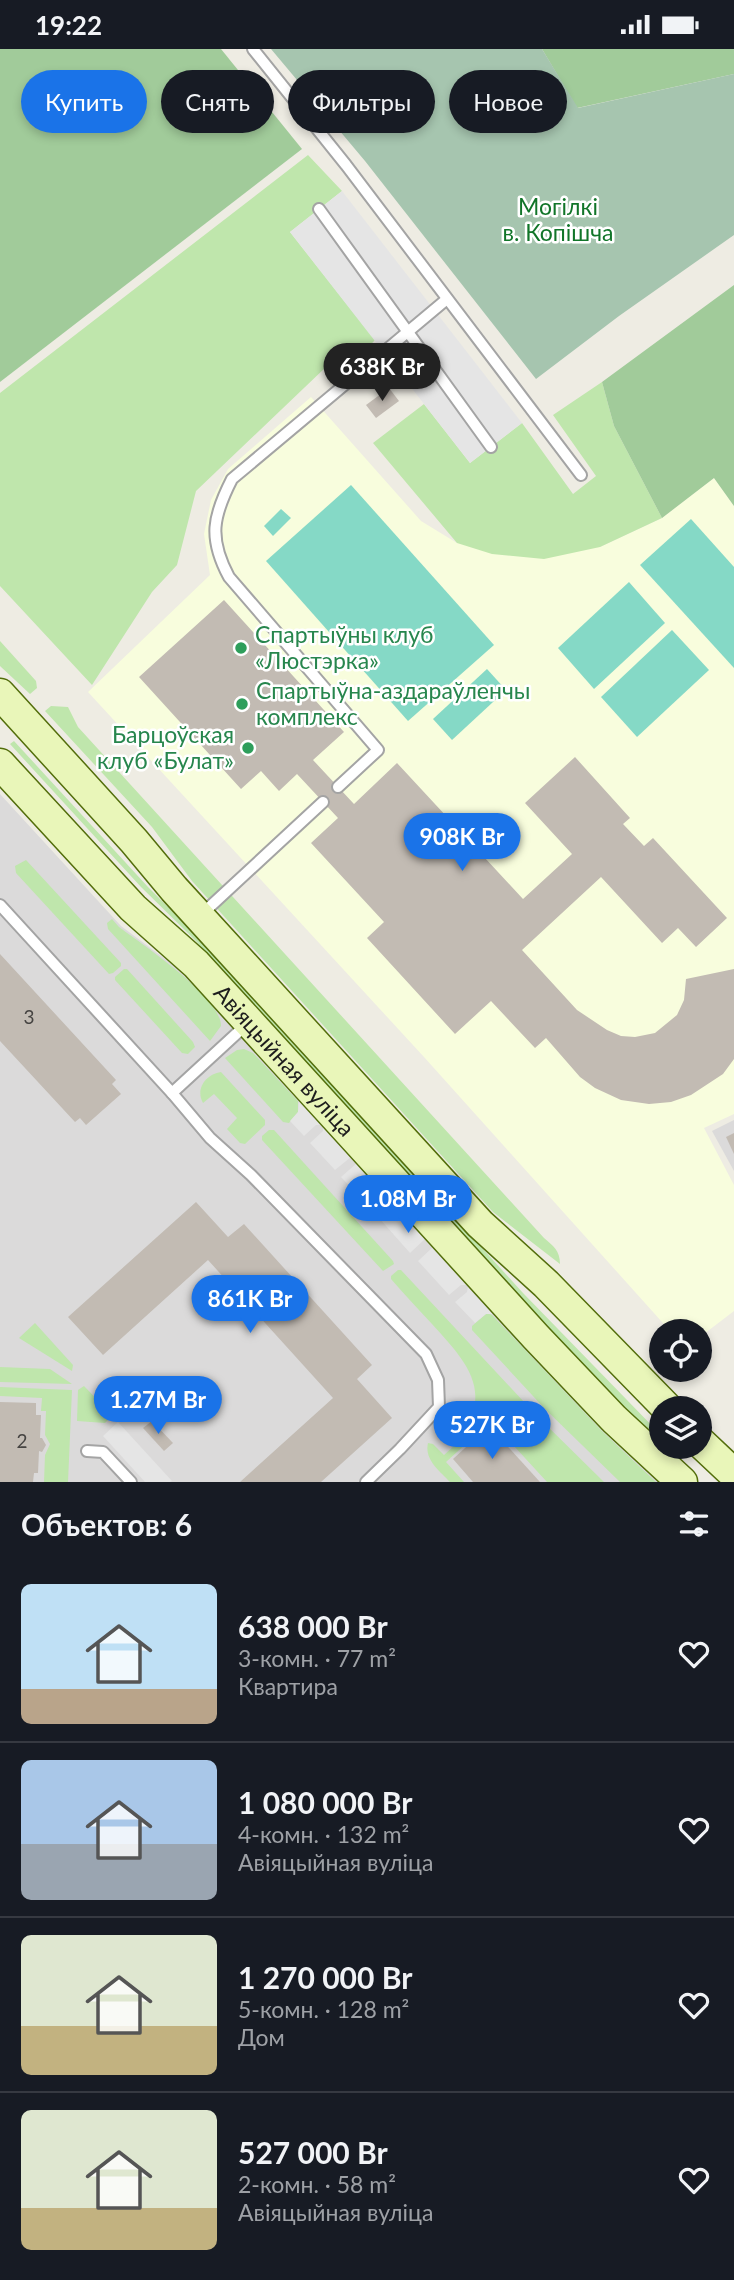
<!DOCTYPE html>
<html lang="ru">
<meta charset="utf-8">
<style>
:root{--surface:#171b24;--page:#242831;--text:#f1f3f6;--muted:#9ea1a6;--line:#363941;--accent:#1a73e8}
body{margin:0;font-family:Lato,sans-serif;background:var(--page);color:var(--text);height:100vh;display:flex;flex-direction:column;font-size:26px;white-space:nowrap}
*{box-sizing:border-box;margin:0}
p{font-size:23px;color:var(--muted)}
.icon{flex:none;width:38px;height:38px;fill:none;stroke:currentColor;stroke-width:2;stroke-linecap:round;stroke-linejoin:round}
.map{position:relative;height:1433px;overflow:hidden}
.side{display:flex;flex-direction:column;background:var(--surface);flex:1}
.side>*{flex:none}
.hud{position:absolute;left:21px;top:21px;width:693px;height:63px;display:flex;gap:14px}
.buttons{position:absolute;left:649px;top:1270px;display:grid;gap:14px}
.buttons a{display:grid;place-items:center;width:63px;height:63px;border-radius:50%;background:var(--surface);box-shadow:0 4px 10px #0003;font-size:35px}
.price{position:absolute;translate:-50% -60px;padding:0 16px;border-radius:24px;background:var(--accent);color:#fff;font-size:23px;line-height:46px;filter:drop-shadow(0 2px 4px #0008)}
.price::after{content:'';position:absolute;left:50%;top:42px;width:21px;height:16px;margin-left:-10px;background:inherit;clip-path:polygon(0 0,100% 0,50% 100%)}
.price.selected{background:#222;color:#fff}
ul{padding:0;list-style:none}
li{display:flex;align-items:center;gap:21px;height:175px;padding:0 21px}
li+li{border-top:2px solid var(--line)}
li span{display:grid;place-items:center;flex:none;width:196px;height:140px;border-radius:10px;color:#555}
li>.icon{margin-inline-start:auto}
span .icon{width:84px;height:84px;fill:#fffc;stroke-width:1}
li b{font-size:30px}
h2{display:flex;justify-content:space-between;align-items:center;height:84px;padding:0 21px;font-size:30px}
.tag{padding:0 24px;border-radius:32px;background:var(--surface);box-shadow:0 4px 10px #0003;font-size:24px;line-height:63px}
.tag.selected{background:var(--accent);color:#fff}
.status{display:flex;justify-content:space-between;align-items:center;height:49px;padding:0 35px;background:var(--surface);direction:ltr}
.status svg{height:19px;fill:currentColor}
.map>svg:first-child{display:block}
.residential{fill:#dbdada}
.education{fill:#f8fddd}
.grass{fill:#bfe6ac}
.forest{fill:#a1cb9a}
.cemetery{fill:#a6c5af}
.pitch{fill:#85d9c6}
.parking{fill:#e5e5e5}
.building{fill:#c2bbb3}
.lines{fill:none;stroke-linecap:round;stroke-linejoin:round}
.service-casing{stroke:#a4a4a4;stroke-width:14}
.secondary-casing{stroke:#536e0b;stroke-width:33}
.service{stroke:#fff;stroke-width:10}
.secondary{stroke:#e9f6b9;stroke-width:30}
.leisure-dot{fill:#2e9e5b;stroke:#fff;stroke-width:2.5}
.labels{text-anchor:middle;stroke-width:5;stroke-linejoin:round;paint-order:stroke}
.number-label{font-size:19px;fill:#464442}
.park-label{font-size:23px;fill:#117529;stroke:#fff}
.leisure-label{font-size:23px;fill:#27864d;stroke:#fff;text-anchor:start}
.street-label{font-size:23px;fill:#1d1d1d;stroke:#fff}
</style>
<div class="status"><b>19:22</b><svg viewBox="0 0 49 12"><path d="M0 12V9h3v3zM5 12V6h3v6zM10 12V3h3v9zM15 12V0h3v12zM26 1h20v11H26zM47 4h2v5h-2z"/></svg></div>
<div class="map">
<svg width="734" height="1433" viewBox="0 0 734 1433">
<rect width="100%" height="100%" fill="#eeece3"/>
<g class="residential">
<polygon points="0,745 121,877 185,925 525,1298 604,1380 659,1433 0,1433"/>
<polygon points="734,1071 734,1122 712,1082"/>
</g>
<polygon class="education" points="311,348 421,472 457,494 600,498 662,469 714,429 734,457 734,1065 704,1079 734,1136 734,1262 700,1288 700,1283 671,1283 424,1008 88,643 210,526 204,485 211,451 228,420"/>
<g class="grass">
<polygon points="308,106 342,142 290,183 375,291 360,307 349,296 196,442 177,516 152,543 92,636 0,537 0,344"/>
<polygon points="602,333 614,377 662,469 600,498 544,510 492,505 457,494 373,394 424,355 470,414 522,374 573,445 596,427 553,366"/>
<polygon points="0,592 36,632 37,639 30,645 0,617"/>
<path d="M51 657 68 658 78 678 544 1189C553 1197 560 1201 560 1215L493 1163 192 832 152 778 45 662Z"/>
<polygon points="14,692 148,838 201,891 523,1244 661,1386 661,1393 625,1359 519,1248 195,891 141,838 10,695"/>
<polygon points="26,811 121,914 121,917 113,924 109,925 16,824 15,817"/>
<path d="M112 870 119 878C142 895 222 949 221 977L210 992 108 880 107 874Z"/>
<polygon points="124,920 127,920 193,993 195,998 188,1005 182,1004 115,931 115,928"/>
<polygon points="244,1000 253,1004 298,1052 298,1063 289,1074 283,1073 225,1009 237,1001"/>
<path d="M221 1023 265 1071V1076L245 1095 240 1094 227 1080 237 1069 214 1045 203 1054C195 1040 206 1025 221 1023Z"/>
<polygon points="269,1081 274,1081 393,1212 394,1215 383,1222 262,1091 262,1087"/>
<path d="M398 1221H401L537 1367 604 1433H547L491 1372 446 1413 464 1433H450C440 1422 424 1411 428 1394L433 1395 444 1406 468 1384 464 1379C494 1338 458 1304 432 1275 418 1260 404 1245 391 1230V1227Z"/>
<polygon points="487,1264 492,1266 602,1382 656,1433 620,1433 545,1360 472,1281 472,1277"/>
<polygon points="35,1274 73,1316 72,1322 19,1289"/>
<polygon points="0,1318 50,1320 72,1335 0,1333"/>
<polygon points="84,1337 109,1363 110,1369 105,1374 77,1372 78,1341"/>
<polygon points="0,1338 72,1341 68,1433 44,1433 45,1406 50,1395 45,1386 46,1362 41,1362 42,1349 0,1347"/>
</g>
<g class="forest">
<polygon points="0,0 221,0 302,100 0,333"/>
<polygon points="542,0 734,0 734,25 577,59"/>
<polygon points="734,236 734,457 714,429 662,469 614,377 602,333"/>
</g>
<polygon class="cemetery" points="271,0 542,0 578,59 734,25 734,186 619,267 536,330 365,112"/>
<g class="pitch">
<polygon points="351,436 494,596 408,672 266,512"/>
<polygon points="281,460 291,469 273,487 264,477"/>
<polygon points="691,470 734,518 734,619 640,516"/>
<polygon points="629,533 665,574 594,640 558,599"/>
<polygon points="672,581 709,621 637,688 601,648"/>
<polygon points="487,620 506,641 452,691 433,670"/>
</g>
<g class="parking">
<polygon points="342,142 522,374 470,414 290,183"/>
<polygon points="299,1051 322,1076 316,1076 304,1087 290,1072 298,1063"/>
<polygon points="323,1077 351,1108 335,1121 310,1094 323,1082"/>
<polygon points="357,1114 391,1152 384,1152 373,1162 341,1128"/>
<polygon points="392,1153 425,1190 410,1204 379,1169 391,1159"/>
<polygon points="433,1198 467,1236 461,1236 449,1246 418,1212"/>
<polygon points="468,1237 494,1265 486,1265 475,1274 455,1253 467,1243"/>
<polygon points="118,1373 172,1432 170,1433 145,1433 103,1387"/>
</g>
<g class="building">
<polygon points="389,339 399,352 376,369 366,356"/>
<polygon points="224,551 344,683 313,711 354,755 397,714 523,850 572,805 525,754 575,708 630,769 623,775 644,797 653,789 727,869 696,898 678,879 662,894 601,828 522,901 577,961 607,981 621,987 635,988 655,984 677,966 684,951 686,930 734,920 734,1010 723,1025 691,1046 671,1053 649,1055 621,1051 595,1039 580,1028 546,989 535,999 491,952 455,985 367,889 384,873 311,794 338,769 297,725 279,742 261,722 241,740 139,628"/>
<polygon points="0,905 116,1031 112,1035 121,1045 86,1076 80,1069 75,1073 0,992"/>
<polygon points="734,1084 734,1105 726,1088"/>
<polygon points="196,1153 228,1188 244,1175 372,1316 357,1330 392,1369 321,1433 240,1433 333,1349 208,1211 103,1306 68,1268"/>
<polygon points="0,1353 36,1354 36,1366 41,1366 40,1389 42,1389 46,1396 42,1403 39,1402 38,1424 34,1424 33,1433 0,1433"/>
<polygon points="152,1372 173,1394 164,1402 143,1379"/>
<polygon points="489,1377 540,1433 473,1433 453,1410"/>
</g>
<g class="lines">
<g class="service-casing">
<g id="service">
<polyline points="253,0 346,116 581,426"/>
<polyline points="319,160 491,398"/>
<path d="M338 738 378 701 229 528C208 489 213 467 232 430L447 250"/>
<polyline points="0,856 172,1044 210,1089 251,1126 426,1305 438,1331 439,1358 400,1400 366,1433"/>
<polyline points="202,865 323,753"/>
<polyline points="172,1044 247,975"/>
<polyline points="87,1402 103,1403 131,1433"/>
</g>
</g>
<g class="secondary-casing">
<g id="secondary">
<polyline points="0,645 134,792 174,840 480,1175 546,1235 668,1360"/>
<path id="s1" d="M0 715 133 859 196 915 536 1288 614 1370 682 1433"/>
<polyline points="700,1393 734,1425"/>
</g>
</g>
<use href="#service" class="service"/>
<use href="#secondary" class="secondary"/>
</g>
<g class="leisure-dot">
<circle cx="241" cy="599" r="7"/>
<circle cx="242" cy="655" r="7"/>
<circle cx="248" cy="699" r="7"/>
</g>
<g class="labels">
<g class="number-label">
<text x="29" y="975">3</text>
<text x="22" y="1399">2</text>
</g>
<g class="park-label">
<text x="558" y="166">Могілкі<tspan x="558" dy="26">в. Копішча</tspan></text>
</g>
<g class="leisure-label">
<text x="255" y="594">Cпартыўны клуб<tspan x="255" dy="26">«Люстэрка»</tspan></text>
<text x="256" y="650">Спартыўна-аздараўленчы<tspan x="256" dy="26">комплекс</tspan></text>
<text x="234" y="694" text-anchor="end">Барцоўская<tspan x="234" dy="26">клуб «Булат»</tspan></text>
</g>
<g class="street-label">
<text dy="8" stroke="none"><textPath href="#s1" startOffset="411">Авіяцыйная вуліца</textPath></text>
</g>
</g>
</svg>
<div class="buttons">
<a><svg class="icon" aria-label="locate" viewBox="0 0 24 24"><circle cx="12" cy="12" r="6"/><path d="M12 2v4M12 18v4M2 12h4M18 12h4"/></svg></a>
<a><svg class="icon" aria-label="layers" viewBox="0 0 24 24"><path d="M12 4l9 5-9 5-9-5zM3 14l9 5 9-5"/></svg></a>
</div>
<b class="price selected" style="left:382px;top:354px">638K Br</b>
<b class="price" style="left:462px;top:824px">908K Br</b>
<b class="price" style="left:408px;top:1186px">1.08M Br</b>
<b class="price" style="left:250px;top:1286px">861K Br</b>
<b class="price" style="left:158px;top:1387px">1.27M Br</b>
<b class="price" style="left:492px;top:1412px">527K Br</b>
<div class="hud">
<a class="tag selected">Купить</a>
<a class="tag">Снять</a>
<a class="tag">Фильтры</a>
<a class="tag">Новое</a>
</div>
</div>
<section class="side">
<h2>Объектов: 6<svg class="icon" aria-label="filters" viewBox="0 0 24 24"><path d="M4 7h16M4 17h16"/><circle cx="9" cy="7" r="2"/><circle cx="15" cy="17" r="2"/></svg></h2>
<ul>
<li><span style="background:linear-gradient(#bfe0f5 75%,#b9a48a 0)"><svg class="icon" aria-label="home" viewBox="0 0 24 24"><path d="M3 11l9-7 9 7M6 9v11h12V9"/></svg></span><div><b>638 000 Br</b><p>3-комн. · 77 m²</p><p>Квартира</p></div><svg class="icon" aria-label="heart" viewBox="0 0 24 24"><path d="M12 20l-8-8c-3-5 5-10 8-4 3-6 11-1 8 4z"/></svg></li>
<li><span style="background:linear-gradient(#a9c7e8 60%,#9aa5b1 0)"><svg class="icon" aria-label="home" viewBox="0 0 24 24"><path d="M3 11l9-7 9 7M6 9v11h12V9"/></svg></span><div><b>1 080 000 Br</b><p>4-комн. · 132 m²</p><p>Авіяцыйная вуліца</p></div><svg class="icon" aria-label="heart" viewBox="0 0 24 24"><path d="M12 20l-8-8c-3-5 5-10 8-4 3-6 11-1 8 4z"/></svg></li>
<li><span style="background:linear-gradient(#dfe7d0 65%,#c2b280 0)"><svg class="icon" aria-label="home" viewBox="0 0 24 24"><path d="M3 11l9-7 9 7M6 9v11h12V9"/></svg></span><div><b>1 270 000 Br</b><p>5-комн. · 128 m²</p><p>Дом</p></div><svg class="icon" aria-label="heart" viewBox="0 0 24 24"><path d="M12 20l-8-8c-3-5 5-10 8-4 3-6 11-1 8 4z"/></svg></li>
<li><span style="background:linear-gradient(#dfe7d0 70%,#c2b280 0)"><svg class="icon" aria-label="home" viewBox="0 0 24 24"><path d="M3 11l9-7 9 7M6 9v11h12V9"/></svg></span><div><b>527 000 Br</b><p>2-комн. · 58 m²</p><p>Авіяцыйная вуліца</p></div><svg class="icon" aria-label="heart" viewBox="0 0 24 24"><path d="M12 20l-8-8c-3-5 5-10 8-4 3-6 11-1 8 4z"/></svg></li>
</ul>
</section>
